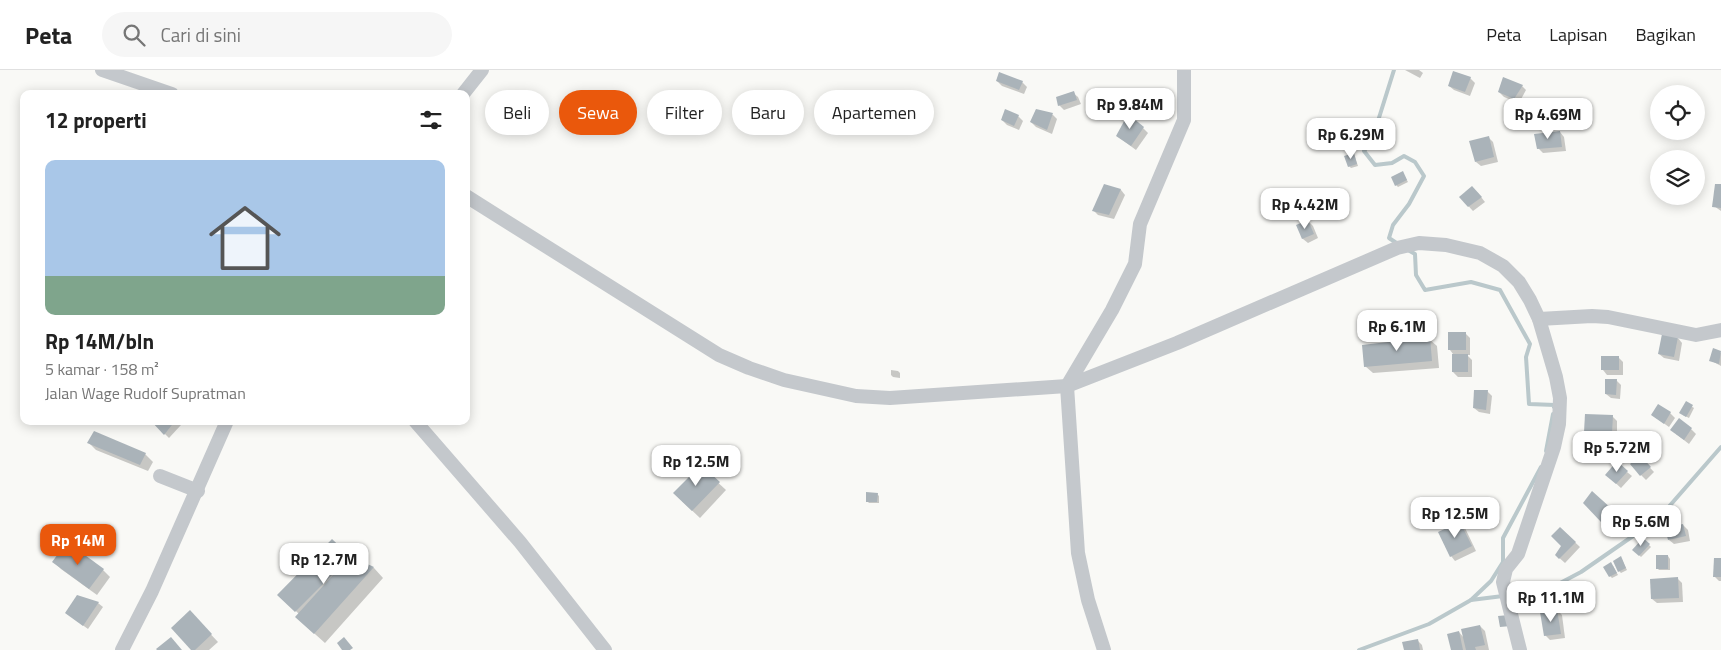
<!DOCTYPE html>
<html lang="id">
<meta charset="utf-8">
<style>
:root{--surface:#fff;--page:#f6f6f6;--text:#222;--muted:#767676;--line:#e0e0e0;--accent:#ea580c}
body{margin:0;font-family:"Titillium Web",sans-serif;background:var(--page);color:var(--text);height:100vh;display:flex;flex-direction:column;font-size:19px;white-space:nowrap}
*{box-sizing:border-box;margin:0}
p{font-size:16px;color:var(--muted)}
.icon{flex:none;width:28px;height:28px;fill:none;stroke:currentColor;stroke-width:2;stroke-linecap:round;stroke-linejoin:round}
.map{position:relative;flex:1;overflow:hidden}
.sheet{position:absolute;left:20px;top:20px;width:450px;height:335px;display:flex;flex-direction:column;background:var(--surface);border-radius:10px;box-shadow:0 2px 12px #0003}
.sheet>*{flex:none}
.hud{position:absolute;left:485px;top:20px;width:475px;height:45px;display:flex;gap:10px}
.fabs{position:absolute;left:1650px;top:15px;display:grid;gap:10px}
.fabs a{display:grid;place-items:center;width:55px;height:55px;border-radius:50%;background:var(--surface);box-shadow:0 2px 12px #0003;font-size:25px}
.price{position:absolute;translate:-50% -42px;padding:0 11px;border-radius:10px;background:#fff;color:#222;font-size:16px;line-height:32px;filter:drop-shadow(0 1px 2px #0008)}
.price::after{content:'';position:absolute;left:50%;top:30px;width:15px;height:11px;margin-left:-8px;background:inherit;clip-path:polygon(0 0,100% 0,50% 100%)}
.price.current{background:var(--accent);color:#fff}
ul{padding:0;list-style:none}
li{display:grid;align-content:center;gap:10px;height:265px;padding:0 25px}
li span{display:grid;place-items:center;height:155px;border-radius:10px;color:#555}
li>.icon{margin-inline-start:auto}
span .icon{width:90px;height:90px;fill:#fffc;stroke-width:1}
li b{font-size:21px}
h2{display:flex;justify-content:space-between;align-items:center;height:60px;padding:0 25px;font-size:21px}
.pill{padding:0 18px;border-radius:22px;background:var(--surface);box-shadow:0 2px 12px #0003;font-size:18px;line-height:45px}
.pill.current{background:var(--accent);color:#fff}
header{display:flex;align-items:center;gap:30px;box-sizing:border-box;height:70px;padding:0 25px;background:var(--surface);border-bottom:1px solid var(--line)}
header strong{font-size:24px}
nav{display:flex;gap:28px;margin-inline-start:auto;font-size:18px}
.search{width:350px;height:45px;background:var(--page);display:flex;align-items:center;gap:12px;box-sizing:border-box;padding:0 18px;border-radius:28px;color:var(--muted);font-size:19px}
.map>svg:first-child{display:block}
.shadow{fill:#0003}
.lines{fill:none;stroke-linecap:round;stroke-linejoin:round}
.stream{stroke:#bac8cb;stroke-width:4}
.building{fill:#aab3b9}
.minor{stroke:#c4c8cc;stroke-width:14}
</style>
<header>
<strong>Peta</strong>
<div class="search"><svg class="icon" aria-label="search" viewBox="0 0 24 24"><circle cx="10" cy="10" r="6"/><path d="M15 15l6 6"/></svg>Cari di sini</div>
<nav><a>Peta</a><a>Lapisan</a><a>Bagikan</a></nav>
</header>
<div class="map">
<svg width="1721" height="580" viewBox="0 0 1721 580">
<rect width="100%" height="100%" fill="#f9f9f6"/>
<g class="shadow">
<polygon points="1405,0 1419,0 1423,3 1420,8"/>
<polygon points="1470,8 1475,13 1470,26 1454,20 1449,16"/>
<polygon points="997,11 1022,12 1027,17 1024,24 1002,16"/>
<polygon points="1522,16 1526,20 1519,33 1504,27 1499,22"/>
<polygon points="1073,23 1078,27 1081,34 1064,40 1059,35"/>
<polygon points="1130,33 1159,33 1164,38 1159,49 1135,38"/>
<polygon points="1036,40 1053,45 1057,49 1052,64 1036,57 1031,52"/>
<polygon points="1018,46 1023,51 1019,60 1007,55 1002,50"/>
<polygon points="1143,58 1148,63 1136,80 1117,66"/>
<polygon points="1560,62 1564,67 1566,81 1543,83 1538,78"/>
<polygon points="1488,67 1493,72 1498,92 1481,96 1476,92"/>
<polygon points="1354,84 1358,96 1351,98 1349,96"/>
<polygon points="1404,105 1408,112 1398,117 1396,115"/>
<polygon points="1105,115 1121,120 1125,125 1114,149 1098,145 1093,140"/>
<polygon points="1721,115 1721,141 1714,136"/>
<polygon points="1477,122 1485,132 1473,141 1460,127"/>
<polygon points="1308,151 1313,156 1318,168 1308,173 1303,169 1297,156"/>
<polygon points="1466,264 1470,268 1470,285 1467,285 1472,290 1472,307 1458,307 1453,302 1453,284 1450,280"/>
<polygon points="1678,268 1682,273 1679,291 1664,288 1659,284"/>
<polygon points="1429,269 1437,276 1439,298 1373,303 1365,296"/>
<polygon points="1714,280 1721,283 1721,296 1710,290"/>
<polygon points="1618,287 1623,292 1623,305 1607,305 1603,300"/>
<polygon points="891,300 898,301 900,303 900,308 893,307 891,305"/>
<polygon points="1616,310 1621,315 1620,329 1611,328 1606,324"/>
<polygon points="1487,321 1492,326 1490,344 1479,342 1474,338"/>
<polygon points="1686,333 1694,338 1689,348 1683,345"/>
<polygon points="1670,343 1675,348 1669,357 1652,345"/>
<polygon points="1612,346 1617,351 1617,367 1590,366 1586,361"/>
<polygon points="152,351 177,351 181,355 169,368"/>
<polygon points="1691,359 1696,364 1689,374 1676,364"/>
<polygon points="89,373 145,384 153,392 148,401 96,380"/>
<polygon points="1640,387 1654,402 1646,410 1631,395"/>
<polygon points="700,396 726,420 700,448 682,431 695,402"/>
<polygon points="1627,402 1632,406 1621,418 1611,409"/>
<polygon points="1592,423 1615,445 1606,456 1584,433"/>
<polygon points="877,424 879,426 879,433 869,433 867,431"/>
<polygon points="1460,453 1465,458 1476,481 1455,491 1451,486"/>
<polygon points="1683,455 1688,460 1690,471 1674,474 1669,470"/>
<polygon points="1560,458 1580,477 1565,493 1556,485 1563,476"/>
<polygon points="1644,470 1651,477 1641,487 1634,480"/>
<polygon points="1668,486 1670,489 1670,500 1659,500 1657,498"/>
<polygon points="349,487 374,498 383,508 325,573 306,556 299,544 279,525"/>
<polygon points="1622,490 1627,500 1621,503 1619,501"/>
<polygon points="1721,490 1721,511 1719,511 1714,506"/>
<polygon points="54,492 103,500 110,507 97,525 61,499"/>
<polygon points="1613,496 1618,505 1612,508 1610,506"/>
<polygon points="1677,508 1682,513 1683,532 1657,533 1652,529"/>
<polygon points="98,533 103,537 88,559 66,543"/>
<polygon points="1557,540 1562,545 1565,568 1550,570 1545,565"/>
<polygon points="190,542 218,572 209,580 193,580"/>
<polygon points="1480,556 1485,561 1489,580 1452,580 1459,562 1464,568"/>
<polygon points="1417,570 1422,575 1423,580 1405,580"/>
</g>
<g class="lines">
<g class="stream">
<polyline points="1394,0 1372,70 1364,81 1375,95 1392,93 1404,86 1415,92 1424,106 1409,134 1393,155 1389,168 1398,174"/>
<polyline points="1408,180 1415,184 1416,205 1425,220 1471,212 1500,220 1530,274 1526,287 1529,334 1555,335 1554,337"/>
<polyline points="1546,381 1553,344"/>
<polyline points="1510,526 1545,521 1581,502 1659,448 1721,377"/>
<polyline points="1471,530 1491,511 1503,492 1503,468 1541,397"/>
<polyline points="1359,580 1429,554 1471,530 1503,526"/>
</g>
</g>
<g class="building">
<polygon points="1453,1 1471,7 1465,22 1448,16"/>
<polygon points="999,2 1023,11 1019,20 996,11"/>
<polygon points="1503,7 1523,15 1514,29 1498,22"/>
<polygon points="1136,19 1160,32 1155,45 1129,33"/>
<polygon points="1074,21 1077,30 1058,36 1056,27"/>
<polygon points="1005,39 1019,45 1014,56 1001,50"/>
<polygon points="1036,39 1053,43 1047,60 1030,52"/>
<polygon points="1128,44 1144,57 1131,76 1116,66"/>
<polygon points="1560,61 1562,77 1537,79 1534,64"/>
<polygon points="1489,66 1494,87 1475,92 1469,71"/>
<polygon points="1354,83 1357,94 1348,97 1344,86"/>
<polygon points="1403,101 1407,110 1395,116 1391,107"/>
<polygon points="1104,114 1121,119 1109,145 1092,141"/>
<polygon points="1715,114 1721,114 1721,138 1712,137"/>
<polygon points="1472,116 1482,127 1468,137 1459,127"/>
<polygon points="1308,150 1314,164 1302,169 1296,155"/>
<rect x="1448" y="262" width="18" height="18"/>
<polygon points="1662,264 1678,267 1674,287 1658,284"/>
<polygon points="1430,267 1432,291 1364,297 1362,275"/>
<polygon points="1713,278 1721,281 1719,294 1709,291"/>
<rect x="1452" y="284" width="16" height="18"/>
<rect x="1601" y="286" width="18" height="14"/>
<polygon points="1605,309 1617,309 1616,325 1605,324"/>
<polygon points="1474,320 1488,320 1486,340 1473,338"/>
<polygon points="1686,331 1693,335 1686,347 1679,343"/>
<polygon points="1658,334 1671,342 1664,354 1651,345"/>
<polygon points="1585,344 1613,345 1612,363 1584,362"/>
<polygon points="1679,348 1692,358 1684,370 1670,360"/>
<polygon points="151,351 175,351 164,365"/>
<polygon points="94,361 146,383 140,395 87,373"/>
<polygon points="1640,385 1651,397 1640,406 1630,394"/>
<polygon points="1617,391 1628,401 1616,414 1605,405"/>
<polygon points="687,394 695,400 700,394 720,412 692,441 673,423 692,404 684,397"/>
<polygon points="1592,421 1612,439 1601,452 1583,433"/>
<polygon points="866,422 878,423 877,432 866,432"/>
<polygon points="1460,452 1472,476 1450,487 1438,462"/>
<polygon points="1683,454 1686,466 1668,470 1665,458"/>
<polygon points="1560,457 1576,472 1559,489 1555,485 1561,476 1551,466"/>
<polygon points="1643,468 1650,474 1639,486 1632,480"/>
<polygon points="332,469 350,486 374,497 314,564 295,547 343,494 295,542 277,525"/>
<polygon points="67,472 104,499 89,519 52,492"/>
<rect x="1656" y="485" width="12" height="14"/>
<polygon points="1621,486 1626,498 1618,502 1613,491"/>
<polygon points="1714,488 1721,488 1721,507 1713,507"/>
<polygon points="1611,492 1617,503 1609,507 1603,497"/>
<polygon points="1678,507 1679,528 1651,529 1650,509"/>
<polygon points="77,525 99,532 83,556 65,543"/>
<polygon points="1557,539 1561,564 1544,566 1540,542"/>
<polygon points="190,540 212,564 195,580 191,580 171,558"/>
<polygon points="1509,545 1511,556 1500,557 1498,546"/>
<polygon points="1480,555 1485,575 1475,577 1476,580 1466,580 1461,559"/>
<polygon points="1459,561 1463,580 1451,580 1447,564"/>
<polygon points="171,567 182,580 157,580 156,579"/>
<polygon points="344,567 353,578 350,580 342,580 337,573"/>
<polygon points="1418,569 1420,580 1404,580 1402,572"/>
</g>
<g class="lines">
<g class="minor">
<polyline points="102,0 172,24"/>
<polyline points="463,24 482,0"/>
<polyline points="466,126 719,285 749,298 784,310 856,326 890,328 1067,316 1177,273 1397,178 1419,173 1446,175 1480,183 1503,196 1519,212 1530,230 1539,249 1556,307 1560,328 1559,354 1554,377 1518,484 1506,499 1503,512 1520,580"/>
<polyline points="1539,249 1592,246 1608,247 1696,265 1721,260"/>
<polyline points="415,351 520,472 605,580"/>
<polyline points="160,406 198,421"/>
<polyline points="122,580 152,521 227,351"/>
<polyline points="1104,580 1088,530 1078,483 1067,316 1112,240 1135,194 1140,154 1184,50 1184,0"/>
</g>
</g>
</svg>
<div class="fabs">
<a><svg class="icon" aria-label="locate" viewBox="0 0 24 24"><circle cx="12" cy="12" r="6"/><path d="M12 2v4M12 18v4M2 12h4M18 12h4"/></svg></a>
<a><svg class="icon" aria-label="layers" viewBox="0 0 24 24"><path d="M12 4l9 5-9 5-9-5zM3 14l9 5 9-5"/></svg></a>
</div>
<b class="price" style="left:1130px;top:60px">Rp 9.84M</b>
<b class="price" style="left:1548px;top:70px">Rp 4.69M</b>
<b class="price" style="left:1351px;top:90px">Rp 6.29M</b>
<b class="price" style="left:1305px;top:160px">Rp 4.42M</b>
<b class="price" style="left:1397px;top:282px">Rp 6.1M</b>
<b class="price" style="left:1617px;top:403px">Rp 5.72M</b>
<b class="price" style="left:696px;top:417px">Rp 12.5M</b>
<b class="price" style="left:1455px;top:469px">Rp 12.5M</b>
<b class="price" style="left:1641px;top:477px">Rp 5.6M</b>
<b class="price current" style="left:78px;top:496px">Rp 14M</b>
<b class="price" style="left:324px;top:515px">Rp 12.7M</b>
<b class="price" style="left:1551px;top:553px">Rp 11.1M</b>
<div class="hud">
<a class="pill">Beli</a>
<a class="pill current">Sewa</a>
<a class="pill">Filter</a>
<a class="pill">Baru</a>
<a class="pill">Apartemen</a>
</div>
<section class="sheet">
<h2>12 properti<svg class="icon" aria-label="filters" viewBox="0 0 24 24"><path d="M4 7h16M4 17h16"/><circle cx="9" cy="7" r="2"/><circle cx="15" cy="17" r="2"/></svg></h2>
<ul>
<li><span style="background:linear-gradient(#a9c7e8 75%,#7fa58c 0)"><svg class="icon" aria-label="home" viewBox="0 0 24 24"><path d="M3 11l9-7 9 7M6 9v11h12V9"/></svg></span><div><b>Rp 14M/bln</b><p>5 kamar · 158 m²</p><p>Jalan Wage Rudolf Supratman</p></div></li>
</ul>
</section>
</div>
